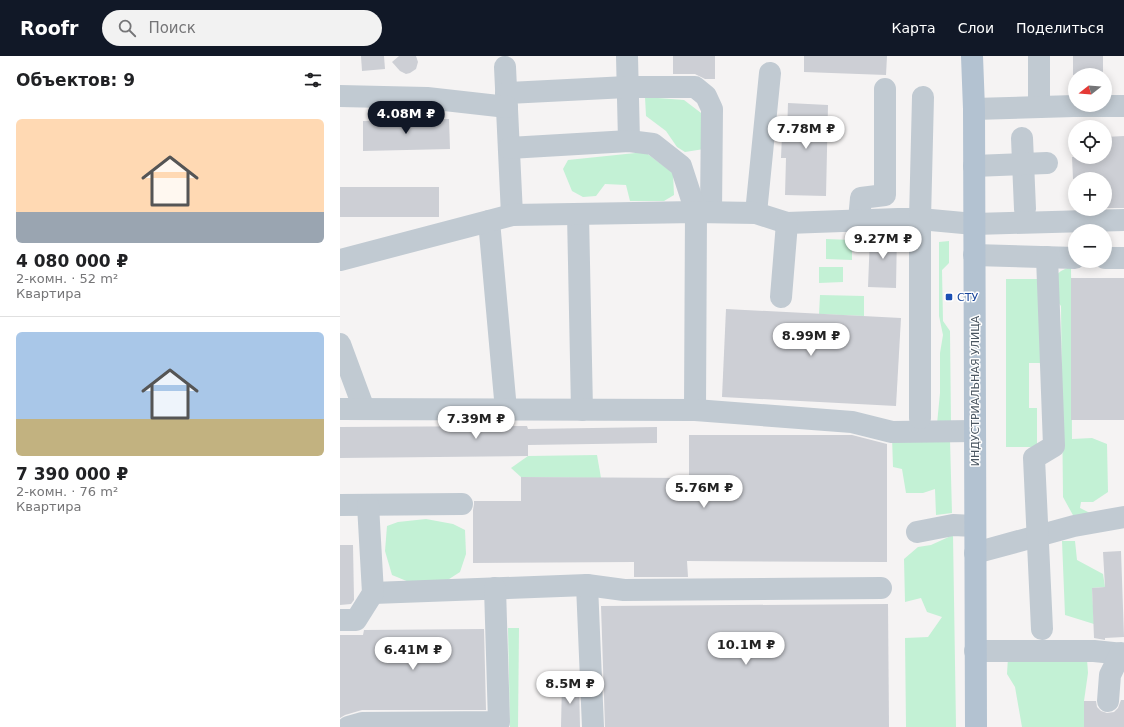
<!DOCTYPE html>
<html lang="ru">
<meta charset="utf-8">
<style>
:root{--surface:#fff;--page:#f2f2f2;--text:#202124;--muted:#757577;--line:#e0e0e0;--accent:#111827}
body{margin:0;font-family:"DejaVu Sans",sans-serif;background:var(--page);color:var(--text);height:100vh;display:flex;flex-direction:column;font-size:15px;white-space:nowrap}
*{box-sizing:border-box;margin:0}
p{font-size:13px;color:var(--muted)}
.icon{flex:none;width:22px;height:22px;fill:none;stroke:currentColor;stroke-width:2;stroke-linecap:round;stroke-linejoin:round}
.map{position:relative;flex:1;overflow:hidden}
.panel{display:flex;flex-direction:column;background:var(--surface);width:340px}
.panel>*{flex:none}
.needle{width:26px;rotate:253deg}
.buttons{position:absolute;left:728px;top:12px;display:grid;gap:8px}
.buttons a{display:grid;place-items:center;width:44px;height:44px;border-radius:50%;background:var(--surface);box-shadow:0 2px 10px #0003;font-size:20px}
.price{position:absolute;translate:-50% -34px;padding:0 9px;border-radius:14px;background:#fff;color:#222;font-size:13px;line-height:26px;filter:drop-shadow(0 1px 2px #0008)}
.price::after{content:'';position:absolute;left:50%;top:24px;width:12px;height:9px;margin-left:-6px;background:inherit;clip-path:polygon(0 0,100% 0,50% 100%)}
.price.selected{background:var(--accent);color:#fff}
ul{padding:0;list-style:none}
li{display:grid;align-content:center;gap:8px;height:212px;padding:0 16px}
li+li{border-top:1px solid var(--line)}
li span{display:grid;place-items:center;height:124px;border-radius:6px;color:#555}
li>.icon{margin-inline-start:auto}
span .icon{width:72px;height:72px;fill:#fffc;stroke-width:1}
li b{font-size:17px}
h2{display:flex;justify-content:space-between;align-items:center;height:48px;padding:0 16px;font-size:17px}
header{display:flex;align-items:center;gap:24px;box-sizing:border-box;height:56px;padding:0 20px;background:var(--accent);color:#fff}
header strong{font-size:19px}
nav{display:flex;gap:22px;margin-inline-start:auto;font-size:14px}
.search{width:280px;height:36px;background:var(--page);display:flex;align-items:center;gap:10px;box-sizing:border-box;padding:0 14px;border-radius:22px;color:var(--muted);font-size:15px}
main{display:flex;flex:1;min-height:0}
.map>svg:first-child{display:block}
.green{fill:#c3f1d5}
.building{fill:#cdcfd5}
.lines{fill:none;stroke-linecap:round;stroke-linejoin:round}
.minor{stroke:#c1cad2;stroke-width:22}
.major{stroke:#b3c2d1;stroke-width:22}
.transit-dot{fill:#1a4fb4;stroke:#fff;stroke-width:1.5}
.labels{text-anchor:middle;stroke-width:3;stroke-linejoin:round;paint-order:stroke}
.transit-label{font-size:11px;fill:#164399;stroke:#fff;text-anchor:start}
.street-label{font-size:11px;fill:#4a5661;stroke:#fff}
</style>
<header>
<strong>Roofr</strong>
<div class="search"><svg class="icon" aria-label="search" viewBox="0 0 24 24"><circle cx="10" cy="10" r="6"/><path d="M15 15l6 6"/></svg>Поиск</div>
<nav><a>Карта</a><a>Слои</a><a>Поделиться</a></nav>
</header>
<main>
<section class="panel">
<h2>Объектов: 9<svg class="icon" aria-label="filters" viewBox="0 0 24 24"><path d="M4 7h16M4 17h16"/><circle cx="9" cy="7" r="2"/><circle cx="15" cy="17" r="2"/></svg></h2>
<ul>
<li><span style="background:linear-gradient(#ffd9b3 75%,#9aa5b1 0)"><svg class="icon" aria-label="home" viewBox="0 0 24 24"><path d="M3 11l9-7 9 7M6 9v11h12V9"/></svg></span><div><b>4 080 000 ₽</b><p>2-комн. · 52 m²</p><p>Квартира</p></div></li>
<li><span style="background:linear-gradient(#a9c7e8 70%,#c2b280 0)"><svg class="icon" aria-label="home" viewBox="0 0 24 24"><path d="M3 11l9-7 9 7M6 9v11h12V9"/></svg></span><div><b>7 390 000 ₽</b><p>2-комн. · 76 m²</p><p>Квартира</p></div></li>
</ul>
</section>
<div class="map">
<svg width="784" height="671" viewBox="0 0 784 671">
<rect width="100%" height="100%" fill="#f5f3f3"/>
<g class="green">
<polygon points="305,41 344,44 365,60 364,93 345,96 337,91 326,75 306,60"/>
<polygon points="305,96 333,117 334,139 324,145 290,145 286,129 265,128 256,140 243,141 232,135 223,113 228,104"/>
<polygon points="486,183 512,184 512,204 486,203"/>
<polygon points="609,185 609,207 602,214 603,265 610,275 611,367 597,368 600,337 600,297 603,279 599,260 599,186"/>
<polygon points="731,210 732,383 752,382 767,388 768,436 753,446 741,446 740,452 754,459 734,461 723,441 721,250 715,242 714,221 721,215"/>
<polygon points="479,211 503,211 503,226 479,227"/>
<polygon points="666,223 700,223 700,307 689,307 689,352 697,352 697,391 666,391"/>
<polygon points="480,239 524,240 524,260 479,258"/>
<polygon points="552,381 610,383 612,457 596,459 595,433 583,437 566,437 562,413 553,411"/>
<polygon points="257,399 261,422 181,421 171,412 188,400"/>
<polygon points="86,463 113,468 125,474 126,498 120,516 106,525 69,526 52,519 45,495 47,470 58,466"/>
<polygon points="613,479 616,671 566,671 565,582 588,581 602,561 587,556 581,542 565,546 564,503 578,491 591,489"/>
<polygon points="722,485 735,485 737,504 763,518 765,531 752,532 754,568 725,559"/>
<polygon points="168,572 179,572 178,671 170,671"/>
<polygon points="668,601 747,603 748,617 744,645 744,671 682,671 675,631 667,618"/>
</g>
<g class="building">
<polygon points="21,0 44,0 45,13 22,15"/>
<polygon points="59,0 76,0 78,6 76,13 70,17 66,18 60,15 52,6"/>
<polygon points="333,0 375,0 375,23 365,23 355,18 333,18"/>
<polygon points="464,0 547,0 546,19 464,16"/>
<rect x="733" y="0" width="30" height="19"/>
<polygon points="448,47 488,49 486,140 445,139 446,102 441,102 442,79 447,79"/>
<polygon points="109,63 110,93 23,95 23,65"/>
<polygon points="784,80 784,152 765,152 765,123 733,123 732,101 765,101 765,81"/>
<rect x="0" y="131" width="99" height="30"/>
<polygon points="557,176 556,232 528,231 530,180 527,180 528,177"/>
<rect x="731" y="222" width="53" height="142"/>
<polygon points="386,253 561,262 556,350 382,341"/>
<polygon points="187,370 188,373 317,371 317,387 188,389 188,400 0,402 0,371"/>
<polygon points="349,379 512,379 547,388 547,506 347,505 348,521 294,521 294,506 133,507 133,454 134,448 134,445 181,445 181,421 349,422"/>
<polygon points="0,489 13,489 14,544 11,548 0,549"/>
<polygon points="781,495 784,581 765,582 765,584 754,582 752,532 765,531 763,496"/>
<polygon points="548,548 549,671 265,671 261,550"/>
<polygon points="144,573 146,654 22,654 5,659 0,662 0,579 23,579 24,574"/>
<polygon points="222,626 239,627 240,671 221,671"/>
<polygon points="781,644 784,644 784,671 744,671 744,645 756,645 757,651 761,655 767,657 774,656 778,652"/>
</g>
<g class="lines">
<g class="minor">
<polyline points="287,0 289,85"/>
<polyline points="699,0 699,51"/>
<polyline points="165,11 172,159"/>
<polyline points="166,37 287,31 355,31 366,40 372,53 371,156"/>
<polyline points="0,40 87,42 167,51"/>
<polyline points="634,53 734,50 784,50"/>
<polyline points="682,82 685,153"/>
<polyline points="169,92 289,85 313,88 341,110 356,156 355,354"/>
<polyline points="634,110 707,107"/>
<polyline points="416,157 430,17"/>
<polyline points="238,158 242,354"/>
<polyline points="519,164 521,142 545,139 545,33"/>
<polyline points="149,165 166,354"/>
<polyline points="634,199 735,202"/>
<polyline points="765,202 784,202"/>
<polyline points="0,204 172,159 356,156 416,157 447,167 558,163 580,163 634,168 784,164"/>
<polyline points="441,241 447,167"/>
<polyline points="0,288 24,353"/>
<polyline points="0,353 355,354 512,366 552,376 635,375"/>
<polyline points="580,362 580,163 583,41"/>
<polyline points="0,449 122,448"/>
<polyline points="577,476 613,469 635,470"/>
<polyline points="635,497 734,470 784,461"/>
<polyline points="247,529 253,671"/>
<polyline points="33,537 247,529 284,534 541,532"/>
<polyline points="0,564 16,564 33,537 28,449"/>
<polyline points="702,573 694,402 714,390 707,201"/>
<polyline points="635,595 754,595 784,598"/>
<polyline points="768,645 770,619 781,597"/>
<polyline points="8,671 22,667 159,666 155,532"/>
</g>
<polyline class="major" points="632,0 634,53 636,671"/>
</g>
<rect class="transit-dot" x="605" y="237" width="8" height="8" rx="2"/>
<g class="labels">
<g class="transit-label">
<text x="617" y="245">СТУ</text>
</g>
<g class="street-label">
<text transform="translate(635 335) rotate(-90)" y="4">ИНДУСТРИАЛЬНАЯ УЛИЦА</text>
</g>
</g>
</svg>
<div class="buttons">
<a><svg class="needle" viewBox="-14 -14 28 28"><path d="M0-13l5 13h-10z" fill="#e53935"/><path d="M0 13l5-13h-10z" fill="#757577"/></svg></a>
<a><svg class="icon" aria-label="locate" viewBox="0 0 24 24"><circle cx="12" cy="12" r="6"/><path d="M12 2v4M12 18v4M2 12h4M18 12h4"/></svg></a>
<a>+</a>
<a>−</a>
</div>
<b class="price selected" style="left:66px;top:79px">4.08M ₽</b>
<b class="price" style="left:466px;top:94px">7.78M ₽</b>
<b class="price" style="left:543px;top:204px">9.27M ₽</b>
<b class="price" style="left:471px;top:301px">8.99M ₽</b>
<b class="price" style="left:136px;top:384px">7.39M ₽</b>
<b class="price" style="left:364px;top:453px">5.76M ₽</b>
<b class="price" style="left:406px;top:610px">10.1M ₽</b>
<b class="price" style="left:73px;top:615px">6.41M ₽</b>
<b class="price" style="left:230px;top:649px">8.5M ₽</b>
</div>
</main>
